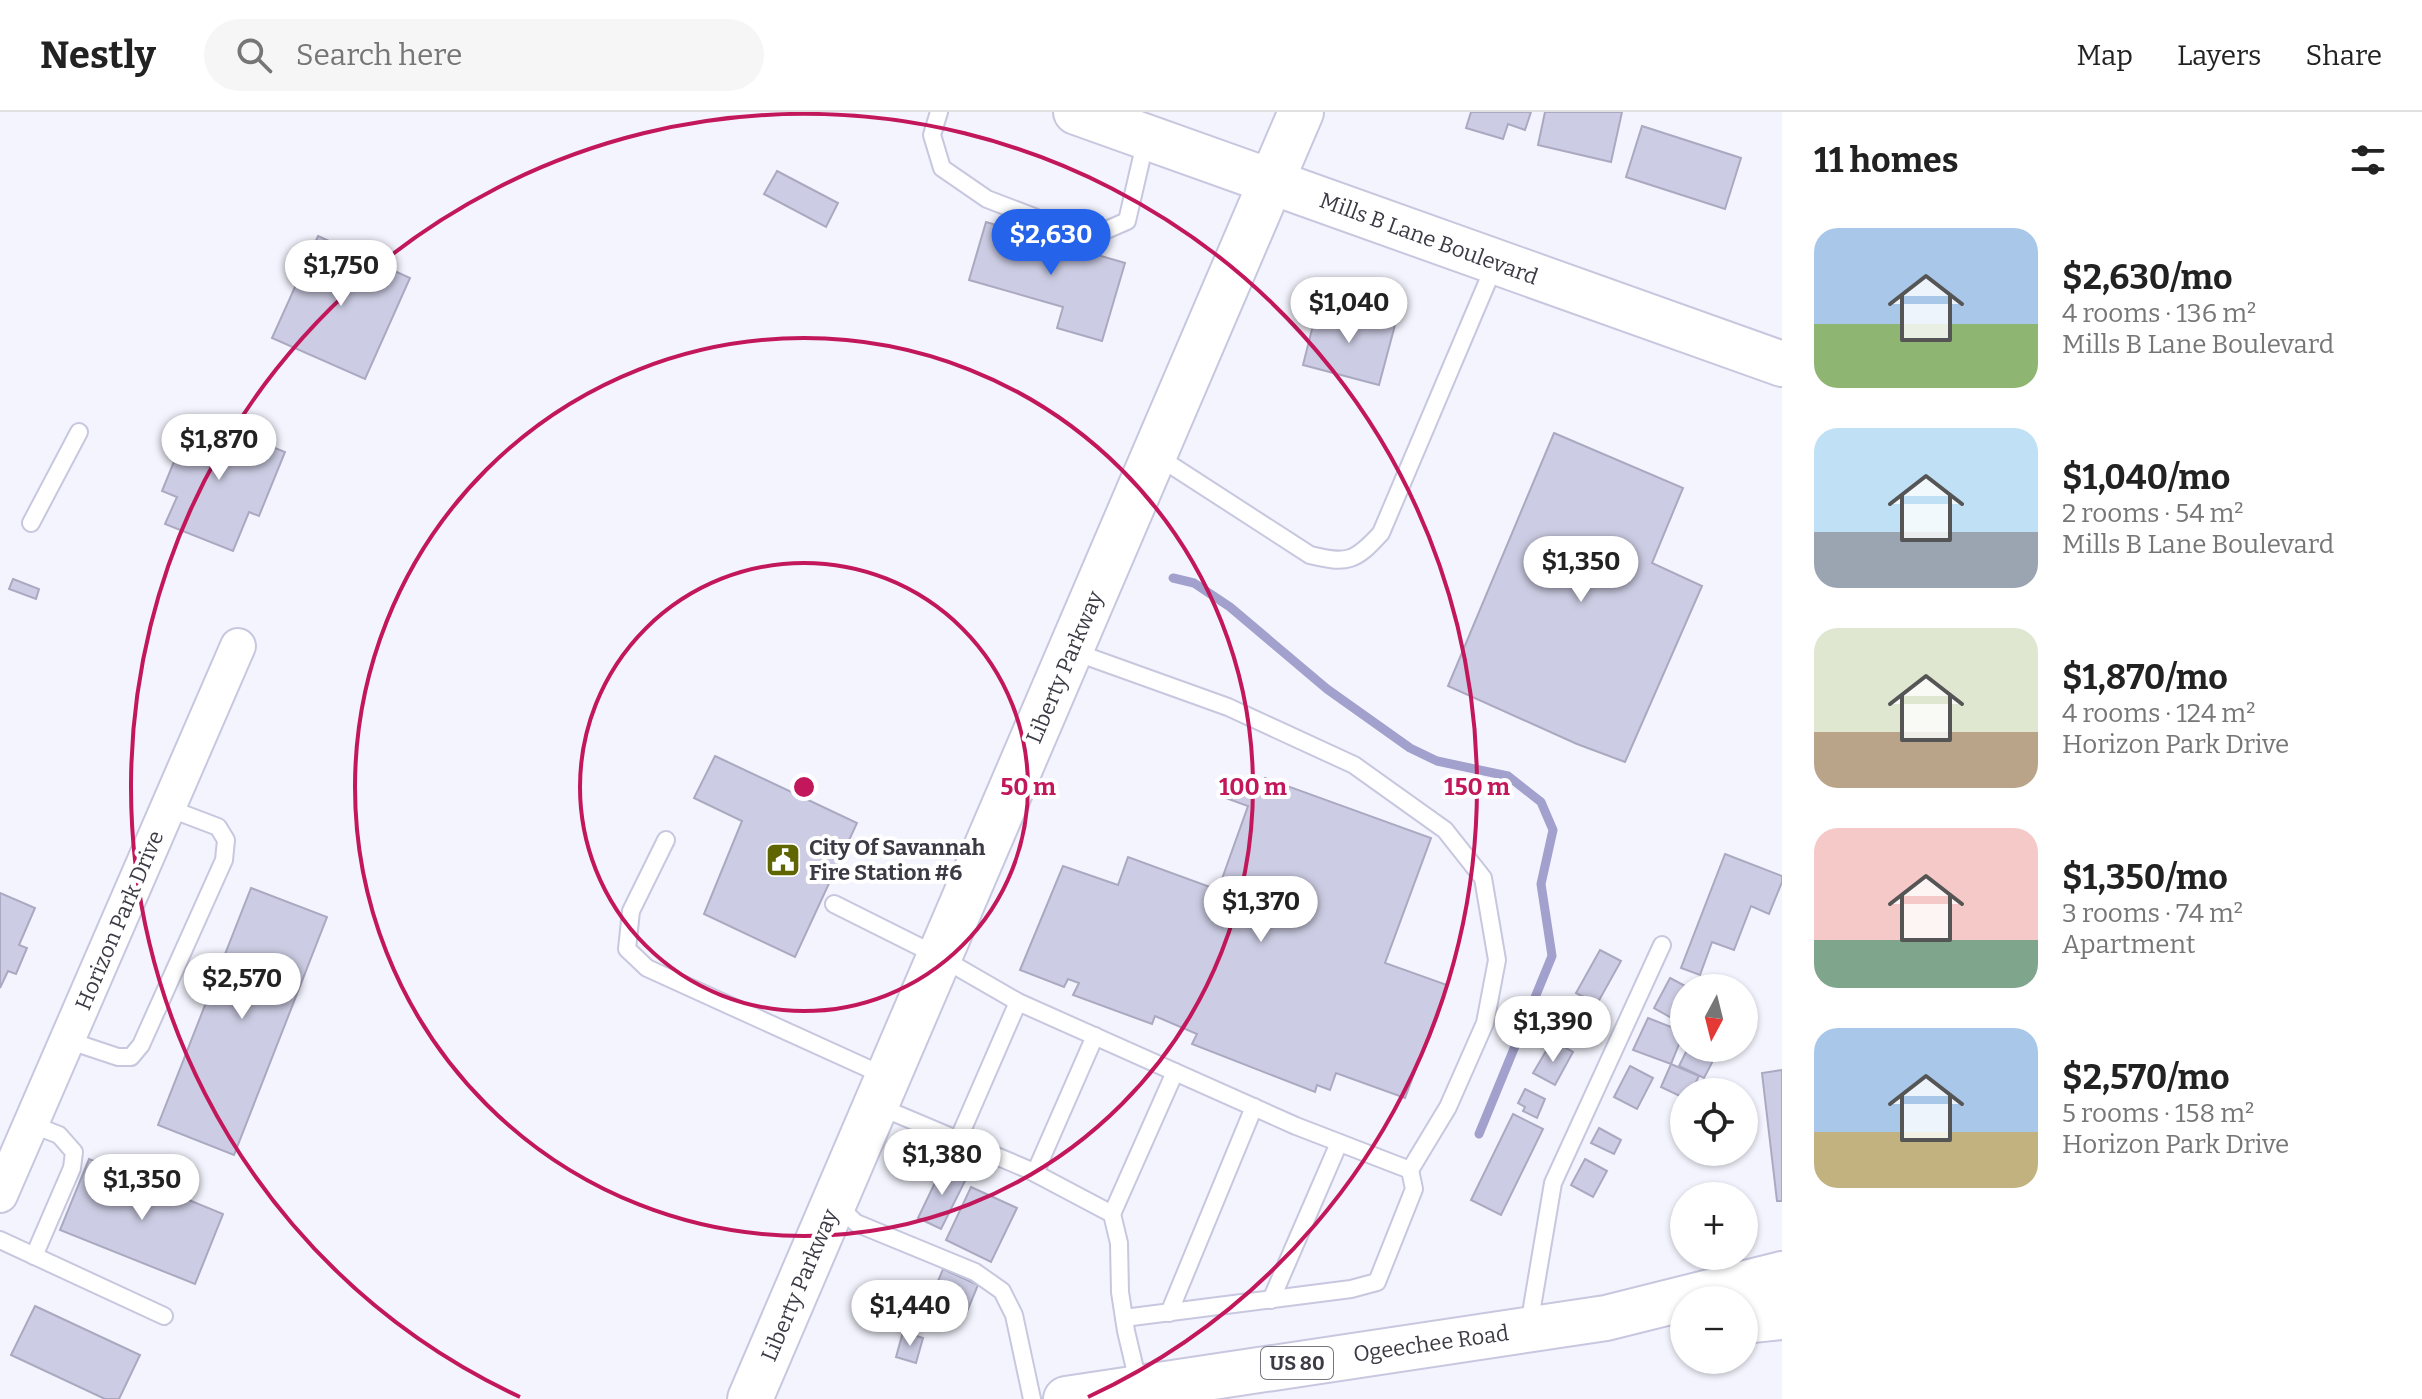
<!DOCTYPE html>
<meta charset="utf-8">
<style>
:root{--surface:#fff;--page:#f6f6f6;--text:#222;--muted:#767676;--line:#e0e0e0;--accent:#2563eb}
body{margin:0;font-family:Bitter,serif;background:var(--page);color:var(--text);height:100vh;display:flex;flex-direction:column;font-size:30px;white-space:nowrap}
*{box-sizing:border-box;margin:0}
p{font-size:26px;color:var(--muted)}
.icon{flex:none;width:44px;height:44px;fill:none;stroke:currentColor;stroke-width:2;stroke-linecap:round;stroke-linejoin:round}
.map{position:relative;flex:1;overflow:hidden}
.details{display:flex;flex-direction:column;background:var(--surface);width:640px}
.details>*{flex:none}
.needle{width:52px;rotate:187deg}
.buttons{position:absolute;left:1670px;top:862px;display:grid;gap:16px}
.buttons a{display:grid;place-items:center;width:88px;height:88px;border-radius:50%;background:var(--surface);box-shadow:0 2px 6px #0004;font-size:40px}
.price{position:absolute;translate:-50% -68px;padding:0 18px;border-radius:28px;background:#fff;color:#222;font-size:26px;line-height:52px;filter:drop-shadow(0 2px 4px #0008)}
.price::after{content:'';position:absolute;left:50%;top:48px;width:24px;height:18px;margin-left:-12px;background:inherit;clip-path:polygon(0 0,100% 0,50% 100%)}
.price.on{background:var(--accent);color:#fff}
ul{padding:0;list-style:none}
li{display:flex;align-items:center;gap:24px;height:200px;padding:0 32px}
li span{display:grid;place-items:center;flex:none;width:224px;height:160px;border-radius:24px;color:#555}
li>.icon{margin-inline-start:auto}
span .icon{width:96px;height:96px;fill:#fffc;stroke-width:1}
li b{font-size:34px}
h2{display:flex;justify-content:space-between;align-items:center;height:96px;padding:0 32px;font-size:34px}
header{display:flex;align-items:center;gap:48px;box-sizing:border-box;height:112px;padding:0 40px;background:var(--surface);border-bottom:2px solid var(--line)}
header strong{font-size:38px}
nav{display:flex;gap:44px;margin-inline-start:auto;font-size:28px}
.search{width:560px;height:72px;background:var(--page);display:flex;align-items:center;gap:20px;box-sizing:border-box;padding:0 28px;border-radius:44px;color:var(--muted);font-size:30px}
main{display:flex;flex:1;min-height:0}
.map>svg:first-child{display:block}
.lines{fill:none;stroke-linecap:round;stroke-linejoin:round}
.stream{stroke:#a2a0cc;stroke-width:9}
.building{fill:#cccce4;stroke:#aaa9c1;stroke-width:2}
.lane-casing{stroke:#c7c7df;stroke-width:20}
.street-casing{stroke:#c7c7df;stroke-width:38}
.secondary-casing{stroke:#c7c7df;stroke-width:48}
.primary-casing{stroke:#c7c7df;stroke-width:48}
.lane{stroke:#fff;stroke-width:16}
.street{stroke:#fff;stroke-width:34}
.secondary{stroke:#fff;stroke-width:44}
.primary{stroke:#fff;stroke-width:44}
.ring{fill:none;stroke:#c2185b;stroke-width:4}
.labels{text-anchor:middle;stroke-width:8;stroke-linejoin:round;paint-order:stroke}
.shield{fill:#fff;stroke:#76767d;stroke-width:2}
.shield-label{font-size:20px;font-weight:bold;fill:#3c3b45}
.street-label{font-size:22px;fill:#3c3b45;stroke:#fff}
.poi-label{font-size:22px;font-weight:bold;fill:#3c3b45;stroke:#fff;text-anchor:start}
.centre{fill:#c2185b;stroke:#fff;stroke-width:4}
.ring-label{font-size:24px;text-anchor:middle;font-weight:bold;fill:#c2185b;stroke:#fff;stroke-width:8;stroke-linejoin:round;paint-order:stroke}
</style>
<header>
<strong>Nestly</strong>
<div class="search"><svg class="icon" aria-label="search" viewBox="0 0 24 24"><circle cx="10" cy="10" r="6"/><path d="M15 15l6 6"/></svg>Search here</div>
<nav><a>Map</a><a>Layers</a><a>Share</a></nav>
</header>
<main>
<div class="map">
<svg width="1782" height="1287" viewBox="0 0 1782 1287">
<rect width="100%" height="100%" fill="#f4f4fe"/>
<g class="lines">
<polyline class="stream" points="1173,466 1194,471 1230,495 1327,577 1410,636 1437,649 1508,664 1541,690 1553,718 1541,772 1552,844 1479,1022"/>
</g>
<g class="building">
<polygon points="1471,0 1531,0 1525,18 1508,12 1503,27 1466,16"/>
<polygon points="1545,0 1622,0 1611,50 1538,33"/>
<polygon points="1642,14 1741,46 1725,97 1626,65"/>
<polygon points="777,59 838,91 826,115 764,82"/>
<polygon points="986,110 1125,151 1102,229 1057,216 1063,195 969,168"/>
<polygon points="318,124 410,166 365,267 272,226"/>
<polygon points="1318,193 1395,213 1379,273 1303,253"/>
<polygon points="193,303 285,340 259,404 249,400 233,439 165,412 177,385 162,379"/>
<polygon points="1554,321 1683,376 1652,451 1702,474 1625,650 1577,632 1448,574"/>
<polygon points="13,467 39,477 36,487 9,477"/>
<polygon points="715,644 857,711 795,845 704,802 742,709 694,686"/>
<polygon points="1228,665 1261,677 1265,666 1431,726 1385,851 1447,873 1405,986 1336,961 1330,978 1317,973 1315,980 1192,932 1197,922 1155,904 1152,912 1073,883 1079,871 1068,867 1064,875 1020,858 1063,754 1118,773 1128,745 1218,778 1248,694 1220,684"/>
<polygon points="1725,742 1782,764 1782,770 1769,802 1751,794 1734,838 1712,830 1700,863 1681,856"/>
<polygon points="251,776 327,805 234,1043 158,1013"/>
<polygon points="0,781 35,796 19,833 27,836 16,862 8,859 0,876"/>
<polygon points="1600,838 1621,849 1597,892 1576,881"/>
<polygon points="1670,866 1689,876 1684,876 1684,913 1654,896"/>
<polygon points="1575,895 1591,903 1579,926 1563,917"/>
<polygon points="1648,906 1684,920 1671,952 1633,938"/>
<polygon points="1559,932 1573,940 1555,973 1533,961 1546,939 1553,943"/>
<polygon points="1688,936 1702,936 1716,943 1704,966 1679,954"/>
<polygon points="1671,952 1699,964 1691,980 1684,980 1684,986 1661,975"/>
<polygon points="1630,954 1653,966 1637,997 1614,985"/>
<polygon points="1782,958 1782,1089 1777,1089 1762,961"/>
<polygon points="1525,977 1545,987 1537,1006 1523,999 1525,995 1518,991"/>
<polygon points="1513,1002 1543,1017 1501,1103 1471,1088"/>
<polygon points="1599,1016 1621,1028 1614,1042 1591,1031"/>
<polygon points="89,1047 223,1102 195,1172 60,1118"/>
<polygon points="1585,1047 1607,1059 1593,1085 1571,1073"/>
<polygon points="943,1054 967,1065 941,1117 918,1106"/>
<polygon points="971,1075 1017,1096 991,1150 946,1128"/>
<polygon points="943,1157 978,1173 966,1202 931,1186"/>
<polygon points="35,1194 140,1243 119,1287 105,1287 11,1243"/>
<polygon points="903,1220 923,1226 916,1251 896,1245"/>
</g>
<g class="lines">
<g class="lane-casing">
<g id="lane">
<polyline points="939,0 932,23 942,56 987,87 1042,108 1104,119 1127,109 1146,27"/>
<path d="M1157 344 1310 443C1347 452 1355 450 1381 421L1495 152"/>
<polyline points="31,411 79,320"/>
<polyline points="1072,539 1228,595 1354,653 1445,718 1483,766 1497,848 1485,911 1448,995 1410,1058"/>
<polyline points="666,728 631,799 627,837 647,856 887,965"/>
<polyline points="834,792 940,845 1018,890 1296,1014 1410,1058 1414,1077 1377,1170 1351,1177 1124,1206"/>
<polyline points="67,928 118,945 131,945 141,933 224,748 226,728 218,715 168,696"/>
<polyline points="878,994 1027,1057 1112,1102 1119,1131 1120,1180 1126,1219 1139,1274"/>
<polyline points="31,1012 59,1023 74,1040 72,1056 34,1144"/>
<polyline points="958,1028 1018,890"/>
<polyline points="1035,1061 1095,924"/>
<polyline points="836,1092 856,1111 975,1160 1002,1179 1014,1203 1032,1287"/>
<polyline points="1112,1102 1175,960"/>
<polyline points="0,1128 164,1204"/>
<polyline points="1271,1188 1339,1031"/>
<polyline points="1169,1201 1254,995"/>
<polyline points="1529,1213 1553,1071 1662,833"/>
</g>
</g>
<g class="street-casing">
<polyline id="street" points="0,1083 238,534"/>
</g>
<g class="secondary-casing">
<g id="secondary">
<polyline points="1076,0 1782,252"/>
<polyline points="750,1287 1301,0"/>
</g>
</g>
<g class="primary-casing">
<g id="primary">
<polyline points="1744,1209 1782,1205"/>
<polyline points="1066,1287 1606,1206 1782,1162"/>
</g>
</g>
<use href="#lane" class="lane"/>
<use href="#street" class="street"/>
<use href="#secondary" class="secondary"/>
<use href="#primary" class="primary"/>
</g>
<g class="ring">
<circle cx="804" cy="675" r="224"/>
<circle cx="804" cy="675" r="449"/>
<path d="M520 1285A673 673 0 1 1 1088 1285"/>
</g>
<defs>
<g id="civic-square" transform="scale(1.8)"><rect x="-9" y="-9" width="18" height="18" rx="4" fill="#5f6501" stroke="#fff"/><path d="M-.6-6.5H3V-4.5H.6V-3L4-1V1h2V6H-6V1h2V-1L-.6-3ZM-1.2 2.5V6h2.4V2.5Z" fill="#fff"/></g>
</defs>
<g fill-rule="evenodd">
<use href="#civic-square" x="783" y="748"/>
</g>
<g class="labels">
<rect class="shield" x="1261" y="1235" width="72" height="32" rx="6"/>
<g class="shield-label">
<text x="1297" y="1258">US 80</text>
</g>
<g class="street-label">
<text transform="translate(1429 126) rotate(20)" y="8">Mills B Lane Boulevard</text>
<text transform="translate(1064 555) rotate(-67)" y="8">Liberty Parkway</text>
<text transform="translate(119 808) rotate(-67)" y="8">Horizon Park Drive</text>
<text transform="translate(799 1173) rotate(-67)" y="8">Liberty Parkway</text>
<text transform="translate(1431 1231) rotate(-8)" y="8">Ogeechee Road</text>
</g>
<g class="poi-label">
<text x="809" y="743">City Of Savannah<tspan x="809" dy="25">Fire Station #6</tspan></text>
</g>
</g>
<circle cx="804" cy="675" r="12" class="centre"/>
<g class="ring-label">
<text x="1028" y="683">50 m</text>
<text x="1253" y="683">100 m</text>
<text x="1477" y="683">150 m</text>
</g>
</svg>
<div class="buttons">
<a><svg class="needle" viewBox="-14 -14 28 28"><path d="M0-13l5 13h-10z" fill="#e53935"/><path d="M0 13l5-13h-10z" fill="#767676"/></svg></a>
<a><svg class="icon" aria-label="locate" viewBox="0 0 24 24"><circle cx="12" cy="12" r="6"/><path d="M12 2v4M12 18v4M2 12h4M18 12h4"/></svg></a>
<a>+</a>
<a>−</a>
</div>
<b class="price on" style="left:1051px;top:165px">$2,630</b>
<b class="price" style="left:341px;top:196px">$1,750</b>
<b class="price" style="left:1349px;top:233px">$1,040</b>
<b class="price" style="left:219px;top:370px">$1,870</b>
<b class="price" style="left:1581px;top:492px">$1,350</b>
<b class="price" style="left:1261px;top:832px">$1,370</b>
<b class="price" style="left:242px;top:909px">$2,570</b>
<b class="price" style="left:1553px;top:952px">$1,390</b>
<b class="price" style="left:942px;top:1085px">$1,380</b>
<b class="price" style="left:142px;top:1110px">$1,350</b>
<b class="price" style="left:910px;top:1236px">$1,440</b>
</div>
<section class="details">
<h2>11 homes<svg class="icon" aria-label="filters" viewBox="0 0 24 24"><path d="M4 7h16M4 17h16"/><circle cx="9" cy="7" r="2"/><circle cx="15" cy="17" r="2"/></svg></h2>
<ul>
<li><span style="background:linear-gradient(#a9c7e8 60%,#8fb573 0)"><svg class="icon" aria-label="home" viewBox="0 0 24 24"><path d="M3 11l9-7 9 7M6 9v11h12V9"/></svg></span><div><b>$2,630/mo</b><p>4 rooms · 136 m²</p><p>Mills B Lane Boulevard</p></div></li>
<li><span style="background:linear-gradient(#bfe0f5 65%,#9aa5b1 0)"><svg class="icon" aria-label="home" viewBox="0 0 24 24"><path d="M3 11l9-7 9 7M6 9v11h12V9"/></svg></span><div><b>$1,040/mo</b><p>2 rooms · 54 m²</p><p>Mills B Lane Boulevard</p></div></li>
<li><span style="background:linear-gradient(#dfe7d0 65%,#b9a48a 0)"><svg class="icon" aria-label="home" viewBox="0 0 24 24"><path d="M3 11l9-7 9 7M6 9v11h12V9"/></svg></span><div><b>$1,870/mo</b><p>4 rooms · 124 m²</p><p>Horizon Park Drive</p></div></li>
<li><span style="background:linear-gradient(#f6c9c9 70%,#7fa58c 0)"><svg class="icon" aria-label="home" viewBox="0 0 24 24"><path d="M3 11l9-7 9 7M6 9v11h12V9"/></svg></span><div><b>$1,350/mo</b><p>3 rooms · 74 m²</p><p>Apartment</p></div></li>
<li><span style="background:linear-gradient(#a9c7e8 65%,#c2b280 0)"><svg class="icon" aria-label="home" viewBox="0 0 24 24"><path d="M3 11l9-7 9 7M6 9v11h12V9"/></svg></span><div><b>$2,570/mo</b><p>5 rooms · 158 m²</p><p>Horizon Park Drive</p></div></li>
</ul>
</section>
</main>
